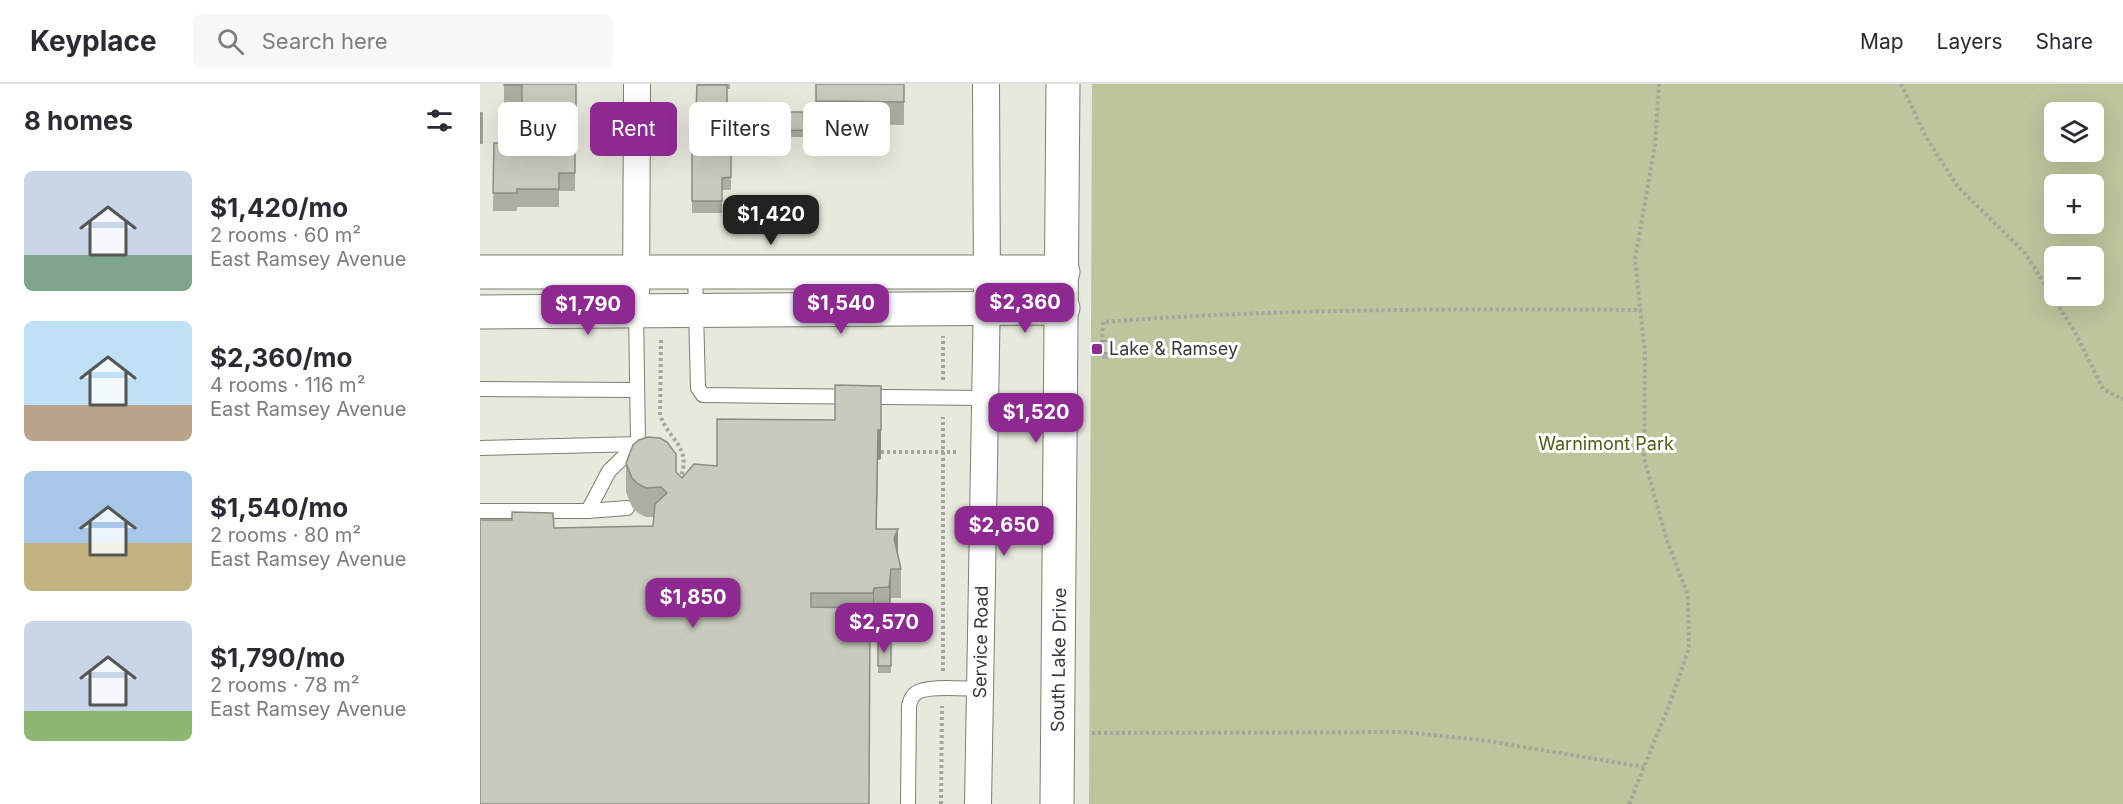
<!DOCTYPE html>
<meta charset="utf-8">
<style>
:root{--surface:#fff;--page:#f7f7f7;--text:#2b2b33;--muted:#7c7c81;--line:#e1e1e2;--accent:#8d2990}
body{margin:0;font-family:Inter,sans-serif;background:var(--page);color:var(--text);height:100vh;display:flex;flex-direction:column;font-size:22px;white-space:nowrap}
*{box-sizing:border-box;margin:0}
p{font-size:20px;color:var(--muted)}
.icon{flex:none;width:33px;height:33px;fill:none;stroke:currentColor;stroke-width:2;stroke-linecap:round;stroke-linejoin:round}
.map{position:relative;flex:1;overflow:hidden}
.sheet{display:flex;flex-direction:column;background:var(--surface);width:480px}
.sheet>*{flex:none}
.guide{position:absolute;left:18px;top:18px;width:570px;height:54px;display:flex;gap:12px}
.fabs{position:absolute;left:1564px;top:18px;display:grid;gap:12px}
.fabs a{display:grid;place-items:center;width:60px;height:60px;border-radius:9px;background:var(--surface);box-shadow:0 6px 24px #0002;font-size:30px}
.price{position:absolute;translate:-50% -51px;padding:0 14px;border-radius:12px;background:var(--accent);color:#fff;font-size:20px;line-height:39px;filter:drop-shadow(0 2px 3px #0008)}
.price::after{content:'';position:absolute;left:50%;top:36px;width:18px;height:14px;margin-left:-9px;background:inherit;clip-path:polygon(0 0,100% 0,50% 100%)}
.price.selected{background:#222;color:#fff}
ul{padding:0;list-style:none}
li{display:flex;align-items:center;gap:18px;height:150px;padding:0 24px}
li span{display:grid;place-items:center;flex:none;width:168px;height:120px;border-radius:9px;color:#555}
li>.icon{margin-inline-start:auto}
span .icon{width:72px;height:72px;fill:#fffc;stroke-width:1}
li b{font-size:26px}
h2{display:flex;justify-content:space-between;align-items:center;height:72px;padding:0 24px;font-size:26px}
.chip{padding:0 21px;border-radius:9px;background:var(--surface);box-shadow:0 6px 24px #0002;font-size:21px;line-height:54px}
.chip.selected{background:var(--accent);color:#fff}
header{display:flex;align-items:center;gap:36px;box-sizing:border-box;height:84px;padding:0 30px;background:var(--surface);border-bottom:2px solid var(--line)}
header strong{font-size:28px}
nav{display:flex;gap:33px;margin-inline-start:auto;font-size:21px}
.search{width:420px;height:54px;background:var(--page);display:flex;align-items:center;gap:15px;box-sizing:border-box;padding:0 21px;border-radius:9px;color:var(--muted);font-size:22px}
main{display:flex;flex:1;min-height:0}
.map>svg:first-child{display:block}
.green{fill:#bdc59d;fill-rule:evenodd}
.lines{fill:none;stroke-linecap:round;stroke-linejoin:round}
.lane-casing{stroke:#7d7f73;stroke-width:16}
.street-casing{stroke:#7d7f73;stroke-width:28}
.secondary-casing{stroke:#7d7f73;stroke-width:35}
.path{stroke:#a4a69b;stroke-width:4;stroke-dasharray:3 3;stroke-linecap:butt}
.lane{stroke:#fff;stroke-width:14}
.street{stroke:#fff;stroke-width:26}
.secondary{stroke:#fff;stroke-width:33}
.wall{fill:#abaea2}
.shaded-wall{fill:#8b8d84}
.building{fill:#c7cabc;stroke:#8b8d84;stroke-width:1.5}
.poi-dot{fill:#8d2990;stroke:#fff;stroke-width:2}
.labels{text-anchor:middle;stroke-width:6;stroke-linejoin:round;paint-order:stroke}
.poi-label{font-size:18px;fill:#3b3c36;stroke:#fff;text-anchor:start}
.park-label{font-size:18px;fill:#525b16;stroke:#fff}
.street-label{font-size:18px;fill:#3b3c36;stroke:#fff}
</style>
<header>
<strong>Keyplace</strong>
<div class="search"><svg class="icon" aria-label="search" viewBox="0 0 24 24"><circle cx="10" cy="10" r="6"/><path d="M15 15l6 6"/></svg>Search here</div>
<nav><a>Map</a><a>Layers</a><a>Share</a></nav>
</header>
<main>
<section class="sheet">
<h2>8 homes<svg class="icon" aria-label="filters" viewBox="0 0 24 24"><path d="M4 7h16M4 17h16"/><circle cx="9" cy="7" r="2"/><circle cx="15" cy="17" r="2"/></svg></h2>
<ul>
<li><span style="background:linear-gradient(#c9d6e8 70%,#7fa58c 0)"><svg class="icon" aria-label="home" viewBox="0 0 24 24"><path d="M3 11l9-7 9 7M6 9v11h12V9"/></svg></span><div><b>$1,420/mo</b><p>2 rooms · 60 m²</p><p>East Ramsey Avenue</p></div></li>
<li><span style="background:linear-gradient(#bfe0f5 70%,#b9a48a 0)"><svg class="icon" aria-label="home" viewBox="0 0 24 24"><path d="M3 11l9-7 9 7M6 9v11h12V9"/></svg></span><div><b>$2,360/mo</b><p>4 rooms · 116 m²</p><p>East Ramsey Avenue</p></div></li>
<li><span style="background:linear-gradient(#a9c7e8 60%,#c2b280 0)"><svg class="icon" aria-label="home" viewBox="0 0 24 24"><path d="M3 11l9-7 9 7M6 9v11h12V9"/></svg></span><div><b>$1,540/mo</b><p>2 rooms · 80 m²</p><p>East Ramsey Avenue</p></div></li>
<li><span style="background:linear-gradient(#c9d6e8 75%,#8fb573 0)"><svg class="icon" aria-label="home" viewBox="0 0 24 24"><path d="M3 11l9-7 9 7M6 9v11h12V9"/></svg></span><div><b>$1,790/mo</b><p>2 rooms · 78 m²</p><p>East Ramsey Avenue</p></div></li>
</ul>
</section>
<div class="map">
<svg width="1643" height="720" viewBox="0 0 1643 720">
<rect width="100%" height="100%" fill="#e6e9db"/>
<path class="green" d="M612 0H1643V720H609ZM1575 28H1614V68H1575ZM1575 100H1614V140H1575ZM1575 172H1614V212H1575Z"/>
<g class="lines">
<g class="lane-casing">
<g id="lane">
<polyline points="215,188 218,304 223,311 505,314"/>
<polyline points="0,305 157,306"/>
<polyline points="0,364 160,360"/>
<polyline points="0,427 108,427 147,424"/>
<polyline points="108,427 129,387 158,359 156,227"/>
<path d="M428 720 429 622C430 617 431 613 436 609 447 601 485 605 500 605"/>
</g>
</g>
<g class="street-casing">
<g id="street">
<polyline points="156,227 157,0"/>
<polyline points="498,720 507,210 506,0"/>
</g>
</g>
<g class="secondary-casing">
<g id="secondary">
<polyline points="0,188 583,188"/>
<polyline points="0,228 583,224"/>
<polyline points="577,720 583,0"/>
</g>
</g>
<g class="path">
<polyline points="1421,0 1446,53 1478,103 1545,169 1595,248 1623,305 1643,315"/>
<path d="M181 256 180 331C189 357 214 364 199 397"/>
<path d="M622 259 623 238C802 224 981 225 1161 226"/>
<polyline points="463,296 463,252"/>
<polyline points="401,368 478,368"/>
<polyline points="463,587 463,333"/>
<polyline points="612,649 923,648 1001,656 1164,683"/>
<polyline points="461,720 462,622"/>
<polyline points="1149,720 1190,619 1209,564 1208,511 1187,457 1164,374 1165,270 1155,175 1175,61 1179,0"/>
</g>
<use href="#lane" class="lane"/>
<use href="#street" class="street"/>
<use href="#secondary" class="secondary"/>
</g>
<g class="wall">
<polygon points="24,0 96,0 96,42 42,42 42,19 24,19"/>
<polygon points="217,0 250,0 250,5 247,5 247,36 251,36 251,106 242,106 242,129 212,129 212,68 214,68 216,36"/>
<polygon points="336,0 424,0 424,41 336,40"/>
<polygon points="296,28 323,28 324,53 296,53"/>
<polygon points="14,59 95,59 95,107 79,107 79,123 37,123 37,127 13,127"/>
<rect x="622" y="257" width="7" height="18"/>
<polygon points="401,375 398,376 397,445 418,472 421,485 421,514 411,514 409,532 394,533 393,539 390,539 0,720 74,444 173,442 174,433 166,433 158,429 152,423 146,408 146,379 196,388 202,394 237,382"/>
<rect x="398" y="557" width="13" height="32"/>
</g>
<g class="shaded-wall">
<polygon points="398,346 401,346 401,375 398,376 396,475"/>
<polygon points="418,445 418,474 414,454"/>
<polygon points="411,485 411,514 409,532 409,503"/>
<polygon points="394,504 394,533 393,539 393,509"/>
</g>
<g class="building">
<polygon points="24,0 96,0 96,24 42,24 42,1 24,1"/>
<polygon points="336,0 424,0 424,18 336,17"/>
<polygon points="217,1 247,1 247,28 216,27"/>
<polygon points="296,28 323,28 324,46 296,47"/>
<rect x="0" y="29" width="2" height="30"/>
<polygon points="214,36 251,36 251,93 242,94 242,117 212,117 212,68 214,68"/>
<polygon points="14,59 95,59 95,89 79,89 79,105 37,105 37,109 13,109"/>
<rect x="622" y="257" width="7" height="12"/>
<polygon points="355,301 401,302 401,346 398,346 396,445 418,445 414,454 421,485 411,485 409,503 394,504 393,509 331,509 331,523 380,524 390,534 389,720 0,720 0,436 32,436 32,428 73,429 74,444 173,442 175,420 187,409 181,403 166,404 158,400 152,394 146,379 153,361 159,356 168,353 180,354 187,358 196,370 196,388 202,394 214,380 237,382 237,335 355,336"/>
<rect x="398" y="557" width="13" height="25"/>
</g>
<rect class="poi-dot" x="611" y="259" width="12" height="12" rx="3"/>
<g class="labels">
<g class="poi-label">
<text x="629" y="271">Lake &amp; Ramsey</text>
</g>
<g class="park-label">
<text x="1126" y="366">Warnimont Park</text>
</g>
<g class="street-label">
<text transform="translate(501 558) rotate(-89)" y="6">Service Road</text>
<text transform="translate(579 576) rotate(-89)" y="6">South Lake Drive</text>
</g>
</g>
</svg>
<div class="fabs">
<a><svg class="icon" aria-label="layers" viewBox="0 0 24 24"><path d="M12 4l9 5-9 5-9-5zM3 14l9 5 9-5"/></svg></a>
<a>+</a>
<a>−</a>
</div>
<b class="price selected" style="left:291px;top:162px">$1,420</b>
<b class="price" style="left:545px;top:250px">$2,360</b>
<b class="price" style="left:361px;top:251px">$1,540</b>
<b class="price" style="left:108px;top:252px">$1,790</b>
<b class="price" style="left:556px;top:360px">$1,520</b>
<b class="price" style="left:524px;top:473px">$2,650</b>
<b class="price" style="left:213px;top:545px">$1,850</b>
<b class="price" style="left:404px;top:570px">$2,570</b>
<div class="guide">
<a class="chip">Buy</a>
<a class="chip selected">Rent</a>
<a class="chip">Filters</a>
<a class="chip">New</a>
</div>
</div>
</main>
